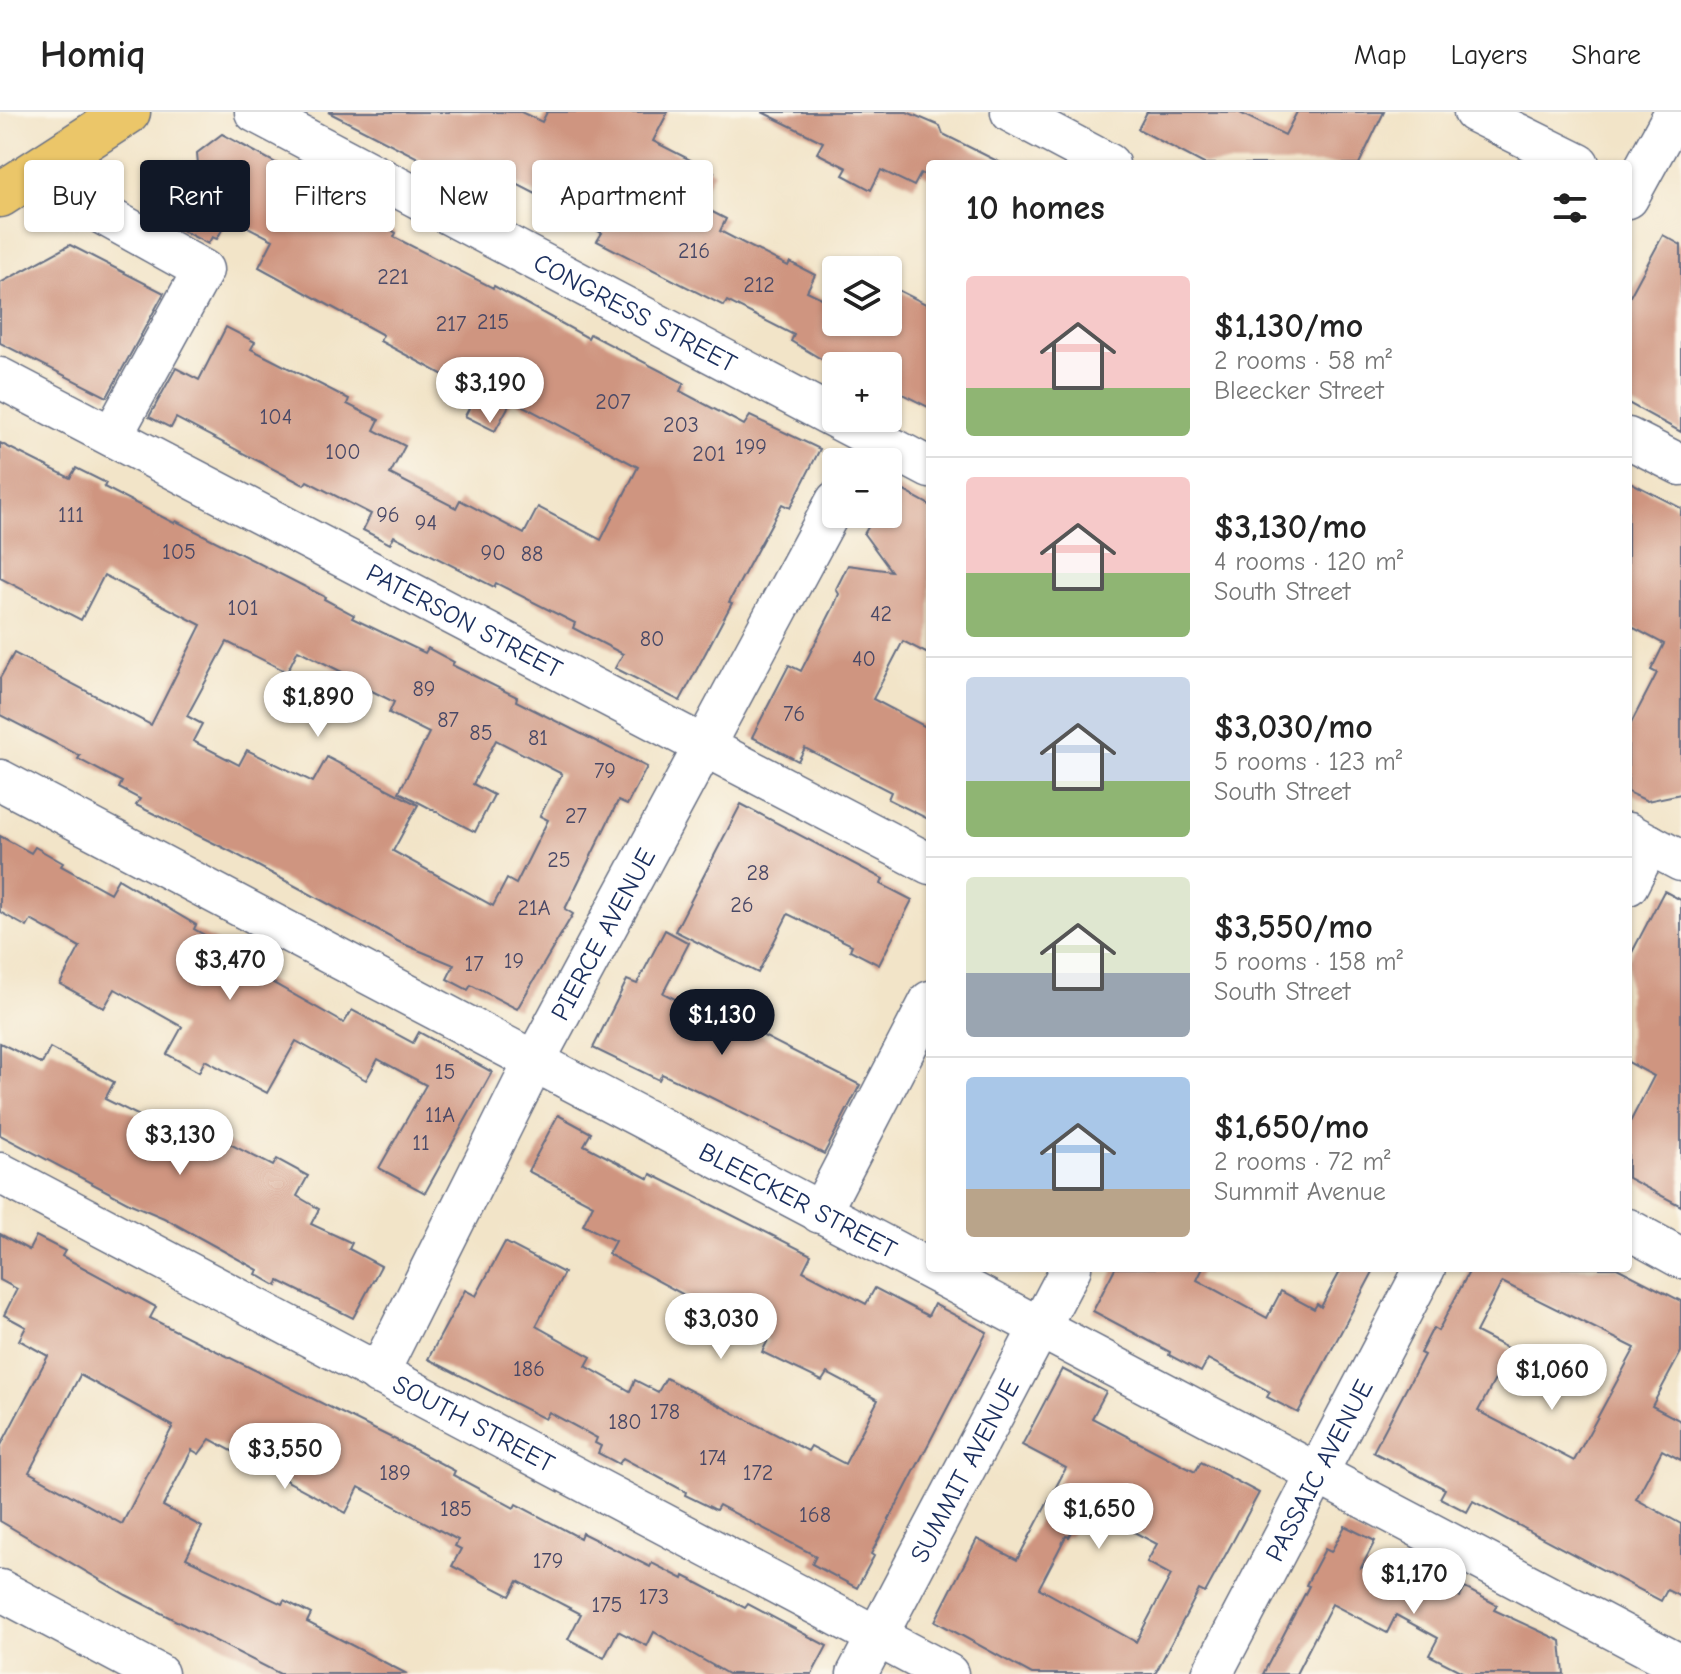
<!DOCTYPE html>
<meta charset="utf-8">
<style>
:root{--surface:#fff;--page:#f2f2f2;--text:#222;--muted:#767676;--line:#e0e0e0;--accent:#111827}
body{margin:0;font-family:"Comic Neue",sans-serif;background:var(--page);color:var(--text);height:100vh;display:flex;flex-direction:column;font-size:30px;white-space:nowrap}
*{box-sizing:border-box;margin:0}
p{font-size:26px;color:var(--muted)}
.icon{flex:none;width:44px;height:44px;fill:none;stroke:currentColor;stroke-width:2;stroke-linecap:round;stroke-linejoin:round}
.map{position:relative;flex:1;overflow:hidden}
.details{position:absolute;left:926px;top:48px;width:706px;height:1112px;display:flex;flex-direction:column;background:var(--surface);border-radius:8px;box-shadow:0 2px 6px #0004}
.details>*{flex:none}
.hud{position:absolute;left:24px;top:48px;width:760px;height:72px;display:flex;gap:16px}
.fabs{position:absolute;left:822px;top:144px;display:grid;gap:16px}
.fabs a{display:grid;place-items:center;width:80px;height:80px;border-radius:8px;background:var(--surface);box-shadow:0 2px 6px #0004;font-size:40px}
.price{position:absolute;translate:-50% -68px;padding:0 18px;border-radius:28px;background:#fff;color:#222;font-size:26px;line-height:52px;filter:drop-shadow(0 2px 4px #0008)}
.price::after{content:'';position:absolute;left:50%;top:48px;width:24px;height:18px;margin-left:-12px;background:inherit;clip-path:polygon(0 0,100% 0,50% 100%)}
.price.active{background:var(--accent);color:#fff}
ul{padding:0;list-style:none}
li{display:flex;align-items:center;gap:24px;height:200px;padding:0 40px}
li+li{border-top:2px solid var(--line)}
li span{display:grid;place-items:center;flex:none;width:224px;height:160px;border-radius:8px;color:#555}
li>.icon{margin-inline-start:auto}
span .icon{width:96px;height:96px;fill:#fffc;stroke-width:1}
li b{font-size:34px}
h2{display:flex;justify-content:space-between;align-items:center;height:96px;padding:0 40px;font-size:34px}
.pill{padding:0 28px;border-radius:8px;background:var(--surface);box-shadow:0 2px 6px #0004;font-size:28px;line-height:72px}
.pill.active{background:var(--accent);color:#fff}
header{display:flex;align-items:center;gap:48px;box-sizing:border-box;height:112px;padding:0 40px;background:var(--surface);border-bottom:2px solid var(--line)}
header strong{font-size:38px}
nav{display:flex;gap:44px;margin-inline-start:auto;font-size:28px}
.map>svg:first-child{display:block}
.building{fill:#cf9580;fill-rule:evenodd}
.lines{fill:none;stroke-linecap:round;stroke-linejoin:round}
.minor-casing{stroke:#666e83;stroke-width:43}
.major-casing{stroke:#666e83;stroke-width:47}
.minor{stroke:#fff;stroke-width:40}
.major{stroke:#ebc669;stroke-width:44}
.labels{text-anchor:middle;stroke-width:8;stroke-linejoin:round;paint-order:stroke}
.number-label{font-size:22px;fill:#484866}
.street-label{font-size:26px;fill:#1b2f5e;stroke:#fbf7ec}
</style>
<header>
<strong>Homiq</strong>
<nav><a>Map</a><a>Layers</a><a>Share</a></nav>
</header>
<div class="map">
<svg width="1681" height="1562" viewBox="0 0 1681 1562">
<rect width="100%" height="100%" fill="#fbf7ec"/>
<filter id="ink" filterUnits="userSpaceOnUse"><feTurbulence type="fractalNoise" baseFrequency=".0125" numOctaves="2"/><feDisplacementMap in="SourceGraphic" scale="16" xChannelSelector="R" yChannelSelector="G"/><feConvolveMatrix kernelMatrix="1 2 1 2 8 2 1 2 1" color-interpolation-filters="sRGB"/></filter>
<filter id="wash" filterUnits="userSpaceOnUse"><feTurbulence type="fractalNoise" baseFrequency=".006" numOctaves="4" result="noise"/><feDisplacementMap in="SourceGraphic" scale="32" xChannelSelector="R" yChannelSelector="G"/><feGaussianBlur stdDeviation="1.8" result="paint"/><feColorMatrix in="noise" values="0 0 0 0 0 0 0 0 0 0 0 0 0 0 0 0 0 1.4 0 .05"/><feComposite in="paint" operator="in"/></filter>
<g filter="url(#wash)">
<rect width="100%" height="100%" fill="#f2e4c8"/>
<g id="blocks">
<g class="building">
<polygon points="328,0 521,0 542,10 547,0 668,0 653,29 714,60 697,92 726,107 720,119 788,154 790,150 815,163 807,179 836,193 836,210 888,210 888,192 896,177 930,194 930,296 888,275 888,254 833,254 791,229 794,223 727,189 724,194 597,129 602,121 567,103 569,99 509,68 503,80 455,56 451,63"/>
<polygon points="762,0 907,0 940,14 943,22 1003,52 930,52 930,66 921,61 914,74 881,58 871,78 843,63 847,56 817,41 823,30"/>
<polygon points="1147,0 1238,0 1285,23 1297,0 1384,0 1359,52 1204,52 1138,17"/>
<polygon points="222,22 296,62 294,67 300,71 299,73 364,107 366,104 396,121 394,125 493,176 494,174 588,226 590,222 684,271 680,279 744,313 750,304 820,337 790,396 782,392 729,490 732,491 680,589 615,556 623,542 573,516 575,511 496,471 494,475 394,424 390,432 363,418 371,402 307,369 304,373 176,306 171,316 149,305 176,256 199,268 226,215 255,230 251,237 349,287 347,292 379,308 374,318 405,334 390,362 456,396 460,388 524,422 538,395 601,428 638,355 512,288 495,319 465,304 477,281 380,229 383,223 259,155 273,128 229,105 217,127 212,125 208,132 145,99 159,71 182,83 198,52 197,41"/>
<polygon points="1663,123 1681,133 1681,320 1628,291 1628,188"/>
<polygon points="70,133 164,181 107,285 0,231 0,171"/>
<path d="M0 331 70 366 76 356 106 371 104 375 174 411 176 409 325 485 324 487 354 503 352 506 425 541 428 536 454 550 452 553 517 585 516 589 647 655 627 693 618 689 565 797 573 802 517 897 471 873 468 878 447 867 454 853 401 831 232 740 136 693 140 687 119 676 122 670 78 647 80 644 0 603V566L14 541 151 613 201 513 104 463 81 508 0 466ZM227 530 287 560 298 538 342 560 340 563 394 590 389 601 429 621 399 680 475 720 494 683 473 672 496 628 562 662 540 704 548 708 516 772 507 767 493 794 393 739 418 693 327 645 313 670 247 638 239 653 193 629 202 612 187 604Z"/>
<polygon points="1628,369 1681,396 1681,682 1647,689 1628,680 1628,617 1657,561 1651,558 1664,532 1628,513"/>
<polygon points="888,370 930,393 930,543 903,529 873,587 930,617 930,708 888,687 891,680 805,636 798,649 752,625 789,553 801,559 834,494 839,482 836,477 848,453 891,459 864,422 876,402 888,402"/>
<polygon points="741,692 883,767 881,772 912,788 879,853 850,838 852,833 788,802 758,861 675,819"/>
<polygon points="0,724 31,741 35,735 63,751 61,754 110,781 118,767 196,813 194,817 226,835 222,842 344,911 352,898 413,931 419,920 492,960 425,1081 379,1056 426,973 378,947 366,968 296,929 267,981 205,948 199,960 167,942 182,915 115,877 104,896 60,872 80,835 31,808 27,815 0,800"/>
<polygon points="1664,779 1681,788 1681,1094 1628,1066 1628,1014 1654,964 1628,950 1628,848"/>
<polygon points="665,818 689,831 663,881 733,916 736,910 860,973 824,1042 690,975 662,962 659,968 593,936 627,868 637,872"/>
<polygon points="0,931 42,952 50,936 114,970 105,987 172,1020 179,1006 273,1054 277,1047 308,1064 297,1084 319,1097 311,1112 352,1131 349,1137 381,1154 353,1206 279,1169 277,1174 256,1162 258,1158 164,1106 131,1092 0,1023"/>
<polygon points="558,1003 591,1021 584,1033 649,1067 651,1062 811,1143 803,1159 866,1192 875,1176 928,1204 934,1192 987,1220 871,1442 874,1444 857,1476 812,1452 816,1444 719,1393 716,1398 685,1383 686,1380 623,1346 619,1352 598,1341 601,1334 595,1331 597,1326 549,1300 545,1307 428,1247 465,1178 476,1184 505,1130 564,1161 536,1214 591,1245 586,1254 630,1279 635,1268 658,1280 666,1266 808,1339 811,1334 845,1352 878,1288 827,1261 822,1269 762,1240 768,1228 608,1142 615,1129 583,1113 593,1093 528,1059"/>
<path d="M0 1122 29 1138 36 1124 65 1139 62 1144 156 1195 150 1206 408 1334 455 1359 453 1363 514 1396 516 1392 580 1426 582 1421 650 1455 652 1451 683 1467 684 1464 745 1496 748 1492 827 1534 812 1562H728L654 1520 647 1534 618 1519 604 1546 568 1527 581 1502 518 1469 510 1484 452 1454 461 1437 455 1434 458 1428 359 1375 346 1401 210 1327 199 1342 192 1338 163 1394 202 1415 186 1446 282 1492 284 1488 311 1502 307 1510 407 1562H280L126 1483 0 1409V1335L48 1244 19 1228 26 1215 4 1203 17 1177 0 1168ZM80 1263 173 1314 122 1412 29 1360Z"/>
<polygon points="1115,1156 1203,1156 1197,1168 1267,1206 1281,1179 1314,1197 1317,1192 1321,1195 1342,1156 1375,1156 1298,1301 1267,1285 1270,1280 1208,1247 1201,1260 1169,1243 1170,1240 1093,1199"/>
<path d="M1471 1156H1617L1681 1189V1240L1652 1294 1681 1309V1348L1662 1338 1636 1387 1681 1412V1485L1667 1478 1661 1489 1473 1389 1467 1400 1440 1386 1445 1377 1373 1340 1424 1243 1420 1241 1433 1216 1438 1219ZM1502 1170 1635 1236 1574 1349 1478 1299 1511 1238 1476 1220Z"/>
<path d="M1062 1257 1106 1280 1092 1306 1195 1360 1201 1350 1259 1381 1205 1481 1199 1478 1155 1562H1032L935 1509 977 1427 1017 1448 1066 1356 1022 1333ZM1086 1395 1157 1432 1147 1450 1171 1463 1136 1530 1039 1476 1066 1424 1069 1425Z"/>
<polygon points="1345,1414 1375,1429 1361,1456 1412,1447 1416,1461 1460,1485 1465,1476 1497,1493 1494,1498 1561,1529 1564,1562 1466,1562 1429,1543 1438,1526 1396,1503 1387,1521 1332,1492 1296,1562 1263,1562 1309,1474 1306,1473 1325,1437 1331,1440"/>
</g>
</g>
</g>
<g filter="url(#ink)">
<use href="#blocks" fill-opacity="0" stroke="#666e83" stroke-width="2"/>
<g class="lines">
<g class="minor-casing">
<g id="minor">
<path id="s1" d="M255 0 930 356"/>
<polyline points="1011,0 1109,52"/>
<polyline points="1474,0 1579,52"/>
<polyline points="32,63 203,158 112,324"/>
<polyline points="1628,86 1675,0"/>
<path id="s2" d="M0 266 930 752"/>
<polyline points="1628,326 1681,353"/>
<path id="s3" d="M0 668 1681 1553"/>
<polyline points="1628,721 1681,749"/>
<polyline points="1628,773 1649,732"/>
<path id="s4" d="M0 1061 948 1562"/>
<polyline points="820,1101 930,889"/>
<polyline points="1628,1117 1681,1146"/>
<path id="s5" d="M378 1262 534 950 836 389"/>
<polyline points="0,1478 158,1562"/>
<path id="s6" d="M857 1562 1071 1156"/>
<path id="s7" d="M1212 1562 1425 1156"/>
</g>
</g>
<g class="major-casing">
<polyline id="major" points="0,83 128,0"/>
</g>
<use href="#minor" class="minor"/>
<use href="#major" class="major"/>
</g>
</g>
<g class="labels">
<g class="number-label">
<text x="694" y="146">216</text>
<text x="393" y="172">221</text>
<text x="759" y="180">212</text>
<text x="493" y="217">215</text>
<text x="451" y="219">217</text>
<text x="613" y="297">207</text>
<text x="276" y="312">104</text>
<text x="681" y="320">203</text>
<text x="751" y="342">199</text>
<text x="343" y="347">100</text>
<text x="709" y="349">201</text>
<text x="71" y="410">111</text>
<text x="388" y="410">96</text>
<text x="426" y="418">94</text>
<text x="179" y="447">105</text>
<text x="493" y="448">90</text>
<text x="532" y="449">88</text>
<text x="243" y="503">101</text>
<text x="881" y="509">42</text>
<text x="652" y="534">80</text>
<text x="864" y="554">40</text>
<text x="424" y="584">89</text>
<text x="794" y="609">76</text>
<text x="448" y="615">87</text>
<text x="481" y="628">85</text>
<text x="538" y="633">81</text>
<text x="605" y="666">79</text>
<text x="576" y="711">27</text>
<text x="559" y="755">25</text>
<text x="758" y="768">28</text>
<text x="742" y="800">26</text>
<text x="534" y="803">21A</text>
<text x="514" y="856">19</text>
<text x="474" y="859">17</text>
<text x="445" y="967">15</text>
<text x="440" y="1010">11A</text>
<text x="421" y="1038">11</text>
<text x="529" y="1264">186</text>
<text x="665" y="1307">178</text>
<text x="625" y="1317">180</text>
<text x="713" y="1353">174</text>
<text x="395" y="1368">189</text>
<text x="758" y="1368">172</text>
<text x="456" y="1404">185</text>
<text x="815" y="1410">168</text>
<text x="548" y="1456">179</text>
<text x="654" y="1492">173</text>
<text x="607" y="1500">175</text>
</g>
<g class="street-label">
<text dy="9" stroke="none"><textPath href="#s1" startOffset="430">CONGRESS STREET</textPath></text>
<text dy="9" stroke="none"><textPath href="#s2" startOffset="524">PATERSON STREET</textPath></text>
<text dy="9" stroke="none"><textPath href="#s5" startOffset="494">PIERCE AVENUE</textPath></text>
<text dy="9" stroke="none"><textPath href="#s3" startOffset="902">BLEECKER STREET</textPath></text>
<text dy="9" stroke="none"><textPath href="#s4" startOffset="536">SOUTH STREET</textPath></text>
<text dy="9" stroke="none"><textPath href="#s6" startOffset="230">SUMMIT AVENUE</textPath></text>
<text dy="9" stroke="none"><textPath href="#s7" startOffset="230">PASSAIC AVENUE</textPath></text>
</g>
</g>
</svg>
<div class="fabs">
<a><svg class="icon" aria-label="layers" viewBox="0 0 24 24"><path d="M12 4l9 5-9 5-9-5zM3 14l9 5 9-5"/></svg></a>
<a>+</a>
<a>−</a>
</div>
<b class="price" style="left:490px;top:313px">$3,190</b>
<b class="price" style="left:318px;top:627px">$1,890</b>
<b class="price" style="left:230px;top:890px">$3,470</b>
<b class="price active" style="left:722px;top:945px">$1,130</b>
<b class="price" style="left:180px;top:1065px">$3,130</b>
<b class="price" style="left:721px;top:1249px">$3,030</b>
<b class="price" style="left:1552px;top:1300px">$1,060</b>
<b class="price" style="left:285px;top:1379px">$3,550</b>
<b class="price" style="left:1099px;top:1439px">$1,650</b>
<b class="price" style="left:1414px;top:1504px">$1,170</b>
<div class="hud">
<a class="pill">Buy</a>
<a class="pill active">Rent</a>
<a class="pill">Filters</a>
<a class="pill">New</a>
<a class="pill">Apartment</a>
</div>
<section class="details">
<h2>10 homes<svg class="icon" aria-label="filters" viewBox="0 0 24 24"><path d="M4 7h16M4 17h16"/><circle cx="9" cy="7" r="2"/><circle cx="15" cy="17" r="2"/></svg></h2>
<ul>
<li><span style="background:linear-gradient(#f6c9c9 70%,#8fb573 0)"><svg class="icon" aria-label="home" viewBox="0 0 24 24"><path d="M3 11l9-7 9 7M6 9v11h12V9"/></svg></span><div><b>$1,130/mo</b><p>2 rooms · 58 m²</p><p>Bleecker Street</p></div></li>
<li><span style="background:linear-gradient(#f6c9c9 60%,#8fb573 0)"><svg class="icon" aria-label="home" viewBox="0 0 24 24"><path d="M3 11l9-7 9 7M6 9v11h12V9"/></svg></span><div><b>$3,130/mo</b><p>4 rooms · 120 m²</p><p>South Street</p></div></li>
<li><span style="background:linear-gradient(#c9d6e8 65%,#8fb573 0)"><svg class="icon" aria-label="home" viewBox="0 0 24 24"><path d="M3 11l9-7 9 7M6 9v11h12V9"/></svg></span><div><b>$3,030/mo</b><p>5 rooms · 123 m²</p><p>South Street</p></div></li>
<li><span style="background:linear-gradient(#dfe7d0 60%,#9aa5b1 0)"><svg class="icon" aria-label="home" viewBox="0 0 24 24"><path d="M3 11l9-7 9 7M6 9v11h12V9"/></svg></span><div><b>$3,550/mo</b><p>5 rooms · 158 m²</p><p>South Street</p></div></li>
<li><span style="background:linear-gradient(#a9c7e8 70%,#b9a48a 0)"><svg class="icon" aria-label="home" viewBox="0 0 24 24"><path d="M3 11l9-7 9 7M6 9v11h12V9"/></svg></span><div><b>$1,650/mo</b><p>2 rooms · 72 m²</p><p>Summit Avenue</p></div></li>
</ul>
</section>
</div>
